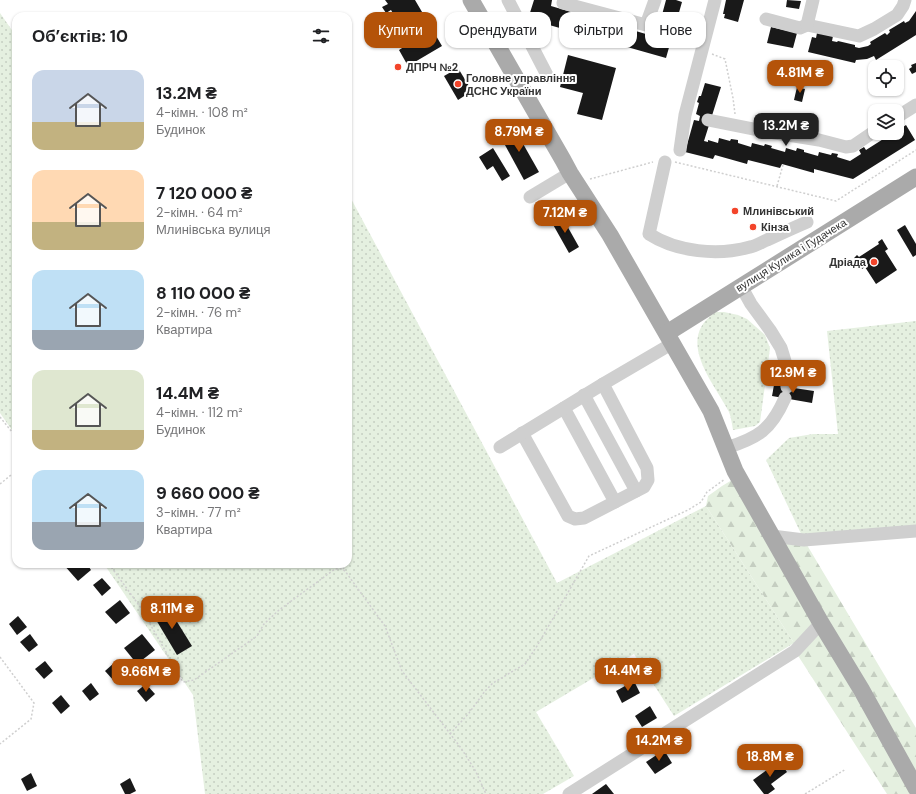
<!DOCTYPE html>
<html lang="uk">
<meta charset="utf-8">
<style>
:root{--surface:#fff;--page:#f2f2f2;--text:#202124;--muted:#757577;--accent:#b45309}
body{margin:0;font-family:"DM Sans",sans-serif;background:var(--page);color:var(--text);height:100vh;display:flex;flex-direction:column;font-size:15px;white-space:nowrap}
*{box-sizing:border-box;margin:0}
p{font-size:13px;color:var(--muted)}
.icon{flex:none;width:22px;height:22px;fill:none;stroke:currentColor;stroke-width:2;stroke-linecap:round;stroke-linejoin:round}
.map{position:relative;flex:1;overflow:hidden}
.details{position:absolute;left:12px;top:12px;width:340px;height:556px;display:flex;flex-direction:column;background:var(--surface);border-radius:12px;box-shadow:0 1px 3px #0004}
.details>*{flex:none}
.guide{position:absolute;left:364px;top:12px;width:380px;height:36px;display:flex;gap:8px}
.tools{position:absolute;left:868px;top:60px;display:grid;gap:8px}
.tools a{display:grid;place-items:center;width:36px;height:36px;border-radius:8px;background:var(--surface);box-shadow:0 1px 3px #0004;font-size:20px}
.price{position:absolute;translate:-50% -34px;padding:0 9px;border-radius:8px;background:var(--accent);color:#fff;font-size:13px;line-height:26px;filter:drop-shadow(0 1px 2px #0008)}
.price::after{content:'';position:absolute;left:50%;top:24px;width:12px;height:9px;margin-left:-6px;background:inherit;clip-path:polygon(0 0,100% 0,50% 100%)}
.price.active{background:#222;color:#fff}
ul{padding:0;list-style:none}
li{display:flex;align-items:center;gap:12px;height:100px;padding:0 20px}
li span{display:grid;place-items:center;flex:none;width:112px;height:80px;border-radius:12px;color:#555}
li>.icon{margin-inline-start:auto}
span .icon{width:48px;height:48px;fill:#fffc;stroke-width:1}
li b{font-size:17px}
h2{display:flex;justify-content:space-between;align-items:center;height:48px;padding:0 20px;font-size:17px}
.chip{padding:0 14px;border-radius:12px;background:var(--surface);box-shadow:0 1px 3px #0004;font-size:14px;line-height:36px}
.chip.active{background:var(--accent);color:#fff}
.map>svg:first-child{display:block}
.grass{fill:url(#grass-dots)}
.forest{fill:url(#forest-firs)}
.building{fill:#191919}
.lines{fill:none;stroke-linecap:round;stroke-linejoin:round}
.path{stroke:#cfcfcf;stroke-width:1.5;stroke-dasharray:2 2;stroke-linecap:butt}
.minor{stroke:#cfcfcf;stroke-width:13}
.major{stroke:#aaa;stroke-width:17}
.poi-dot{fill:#f3442a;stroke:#fff;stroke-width:1.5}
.labels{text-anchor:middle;stroke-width:4;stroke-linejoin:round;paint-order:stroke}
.poi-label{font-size:11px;font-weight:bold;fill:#323232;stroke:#fff;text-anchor:start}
.street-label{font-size:11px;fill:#323232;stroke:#fff}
</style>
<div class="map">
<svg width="916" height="794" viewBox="0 0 916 794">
<defs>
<pattern id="grass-dots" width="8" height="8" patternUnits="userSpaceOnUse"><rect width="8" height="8" fill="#e5f0e0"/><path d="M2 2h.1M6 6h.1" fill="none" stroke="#c5cec1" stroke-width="1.8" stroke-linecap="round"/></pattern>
<pattern id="forest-firs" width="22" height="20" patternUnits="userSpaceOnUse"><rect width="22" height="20" fill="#e5f0e0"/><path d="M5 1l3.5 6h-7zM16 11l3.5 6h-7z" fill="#c5cec1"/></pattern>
</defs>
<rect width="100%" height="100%" fill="#fff"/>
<g class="grass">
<polygon points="0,13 16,36 16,436 0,413"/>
<polygon points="348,193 557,583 706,506 794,643 674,716 634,654 536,712 574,776 543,794 205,794 193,695 104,564 348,564"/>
<path d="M716 312H724L738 315 747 319 765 335 770 348 760 422 755 426 733 430C732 424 731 417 729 412 714 383 674 339 716 312Z"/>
<polygon points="916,321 916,531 804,540 766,460 789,438 813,434 838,434 827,331"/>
</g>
<polygon class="forest" points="732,480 772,536 804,540 916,728 916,794 887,794 795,651 794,643 706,506 708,496 722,486"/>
<g class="building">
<polygon points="385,0 415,0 442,46 408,66 399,50 410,43 391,10 386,13 382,7 388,4"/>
<polygon points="534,0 552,0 551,6 656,37 666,0 676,0 682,2 666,58 528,19"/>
<polygon points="726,0 744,0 738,22 724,18 725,14 723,14"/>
<polygon points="787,0 801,1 799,9 786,7"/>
<polygon points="916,11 916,35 876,60 874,56 867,59 856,60 855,63 808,52 812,37 816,38 817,33 833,36 832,41 837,42 838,41 855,45 855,47 859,48 868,46 871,44 870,42 885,33 887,35 890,32 889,30 904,21 905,23 909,21"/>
<polygon points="771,27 797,33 793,48 767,43"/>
<polygon points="568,55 616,68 602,120 577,114 583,93 560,87"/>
<polygon points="916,63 916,72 912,74 909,69 912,67 911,65"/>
<polygon points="458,68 472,91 458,100 444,76"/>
<polygon points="705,83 721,87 704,141 708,142 708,140 718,143 719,138 730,141 731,139 738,140 738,143 751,147 752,143 764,146 765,144 772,146 771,148 785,152 786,148 796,151 797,148 804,150 804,152 818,156 819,152 831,155 832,153 838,154 837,157 850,161 861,154 859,150 864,147 866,150 888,136 887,135 889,133 897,133 897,131 906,125 915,140 853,179 814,169 814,173 782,164 780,168 748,160 747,164 715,155 713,159 685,152 694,120 699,121 700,116 696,114 699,103 697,102 699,96 701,96"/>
<polygon points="797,87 805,89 802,102 794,100"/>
<polygon points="513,126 539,172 524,180 499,134"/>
<polygon points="493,148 510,176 502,181 493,166 487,170 479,157"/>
<polygon points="561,215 579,247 569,253 551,221"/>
<polygon points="905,225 916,244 916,255 913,257 897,230"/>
<polygon points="882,239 888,249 885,251 897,270 876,284 865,267 862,269 854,258 857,255 859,257 879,244 878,242"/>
<polygon points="774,385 814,391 812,403 772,396"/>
<polygon points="63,564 87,564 91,570 78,581"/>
<polygon points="102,578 111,588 102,596 93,585"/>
<polygon points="120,600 130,613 116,624 105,612"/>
<polygon points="166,604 192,646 177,655 152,613"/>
<polygon points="18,616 27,627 17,635 9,624"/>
<polygon points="30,634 38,645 29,652 20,642"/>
<polygon points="142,634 155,650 137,664 124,648"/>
<polygon points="45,661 53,671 44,679 35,669"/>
<polygon points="114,663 123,674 114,681 105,671"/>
<polygon points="634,681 640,693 622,703 616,691"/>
<polygon points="91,683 99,694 90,701 82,691"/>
<polygon points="146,684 155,694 146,702 137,691"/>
<polygon points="61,695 70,706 61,714 52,703"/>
<polygon points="650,706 657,718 642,727 635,716"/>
<polygon points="664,750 672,763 655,774 646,762"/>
<polygon points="779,761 787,772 771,784 775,789 768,794 764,794 753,780"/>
<polygon points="31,773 37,786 27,791 21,779"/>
<polygon points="130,778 136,791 130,794 125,794 120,784"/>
<polygon points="606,784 614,794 592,794"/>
</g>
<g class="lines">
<g class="path">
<polyline points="712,54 725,59 733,98 735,114"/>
<polyline points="675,162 836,201 916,150"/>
<polyline points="590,179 653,162"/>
<polyline points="777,186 783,165"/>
<polyline points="0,417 16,437"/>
<polyline points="0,484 16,471"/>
<polyline points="109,564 141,608 183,682 194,680 257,636 264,624 279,610 335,569 341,569 345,571 385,626 402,671 461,748 475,770 486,794"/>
<polyline points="341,564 344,569"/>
<polyline points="0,657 34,703 31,719 0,744"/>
<polyline points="450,734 469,713 485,691 493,683 525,664 537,646 589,556 688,510 701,502 707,492 725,479"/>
<polyline points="805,794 846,769"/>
</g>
<g class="minor">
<polyline points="508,0 548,77"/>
<polyline points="564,0 563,3 646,25 655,0"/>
<polyline points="766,19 800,28 807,25 859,36 874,29 897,15 903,6 905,0"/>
<polyline points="807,25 813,0"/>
<polyline points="897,117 916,105"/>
<polyline points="708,120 763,131 819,140 846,147 853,146 875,131"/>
<polyline points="680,150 685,115 715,0"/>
<path d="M665 162 649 234C677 252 718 256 750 247 756 246 762 242 767 240 780 234 793 228 807 222"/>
<polyline points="530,197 570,173"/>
<polyline points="741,286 751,304 770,330 781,348 785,361 787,387"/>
<polyline points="584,395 636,491"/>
<polyline points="564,408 615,502"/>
<polyline points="522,433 568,516 575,519 584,518 644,487 648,480 647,468 603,384"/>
<polyline points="500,447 603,384 673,343"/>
<path d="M726 448C758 438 771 430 785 398"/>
<polyline points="772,536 804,540 916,531"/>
<polyline points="569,794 795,651 821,623"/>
</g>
<g class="major">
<polyline points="471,0 563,160 570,173 610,235 711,411 735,471 821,623 861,689 916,788"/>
<polyline points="667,333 916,177"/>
</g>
</g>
<g class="poi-dot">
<circle cx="398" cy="67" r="4"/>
<circle cx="458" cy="84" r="4"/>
<circle cx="735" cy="211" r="4"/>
<circle cx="753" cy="227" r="4"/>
<circle cx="874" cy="262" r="4"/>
</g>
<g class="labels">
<g class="poi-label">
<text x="406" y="71">ДПРЧ №2</text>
<text x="466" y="82">Головне управління<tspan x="466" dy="13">ДСНС України</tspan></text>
<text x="743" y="215">Млинівський</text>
<text x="761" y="231">Кінза</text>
<text x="866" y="266" text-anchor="end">Дріада</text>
</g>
<g class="street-label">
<text transform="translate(791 255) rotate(-32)" y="4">вулиця Кулика і Гудачека</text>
</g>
</g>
</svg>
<div class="tools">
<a><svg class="icon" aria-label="locate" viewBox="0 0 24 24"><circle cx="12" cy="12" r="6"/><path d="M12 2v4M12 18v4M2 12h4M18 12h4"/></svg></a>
<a><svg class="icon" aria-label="layers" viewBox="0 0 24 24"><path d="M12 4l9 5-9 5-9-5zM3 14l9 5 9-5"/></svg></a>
</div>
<b class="price" style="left:800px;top:94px">4.81M ₴</b>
<b class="price active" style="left:786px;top:147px">13.2M ₴</b>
<b class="price" style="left:519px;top:153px">8.79M ₴</b>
<b class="price" style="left:565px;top:234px">7.12M ₴</b>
<b class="price" style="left:793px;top:394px">12.9M ₴</b>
<b class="price" style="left:172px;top:630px">8.11M ₴</b>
<b class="price" style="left:628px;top:692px">14.4M ₴</b>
<b class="price" style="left:146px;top:693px">9.66M ₴</b>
<b class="price" style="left:659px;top:762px">14.2M ₴</b>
<b class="price" style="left:770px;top:778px">18.8M ₴</b>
<div class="guide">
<a class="chip active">Купити</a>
<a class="chip">Орендувати</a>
<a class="chip">Фільтри</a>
<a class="chip">Нове</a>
</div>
<section class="details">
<h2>Об’єктів: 10<svg class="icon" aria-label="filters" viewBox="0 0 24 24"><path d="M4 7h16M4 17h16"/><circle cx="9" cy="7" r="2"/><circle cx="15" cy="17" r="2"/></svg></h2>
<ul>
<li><span style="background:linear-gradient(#c9d6e8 65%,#c2b280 0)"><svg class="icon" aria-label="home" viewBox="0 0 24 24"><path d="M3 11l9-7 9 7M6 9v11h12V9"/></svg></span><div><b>13.2M ₴</b><p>4-кімн. · 108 m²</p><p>Будинок</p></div></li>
<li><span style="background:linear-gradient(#ffd9b3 65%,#c2b280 0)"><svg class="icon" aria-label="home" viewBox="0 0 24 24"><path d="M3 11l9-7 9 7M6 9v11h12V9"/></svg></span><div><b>7 120 000 ₴</b><p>2-кімн. · 64 m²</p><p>Млинівська вулиця</p></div></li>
<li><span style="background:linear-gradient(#bfe0f5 75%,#9aa5b1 0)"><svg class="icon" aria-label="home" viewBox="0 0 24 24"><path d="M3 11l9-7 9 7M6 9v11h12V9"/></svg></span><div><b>8 110 000 ₴</b><p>2-кімн. · 76 m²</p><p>Квартира</p></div></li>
<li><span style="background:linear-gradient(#dfe7d0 75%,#c2b280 0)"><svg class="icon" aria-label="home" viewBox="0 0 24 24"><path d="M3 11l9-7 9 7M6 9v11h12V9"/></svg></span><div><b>14.4M ₴</b><p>4-кімн. · 112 m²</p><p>Будинок</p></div></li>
<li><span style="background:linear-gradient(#bfe0f5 65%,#9aa5b1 0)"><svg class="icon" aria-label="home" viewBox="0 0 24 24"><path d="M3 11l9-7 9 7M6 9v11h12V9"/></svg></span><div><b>9 660 000 ₴</b><p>3-кімн. · 77 m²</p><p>Квартира</p></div></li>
</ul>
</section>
</div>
